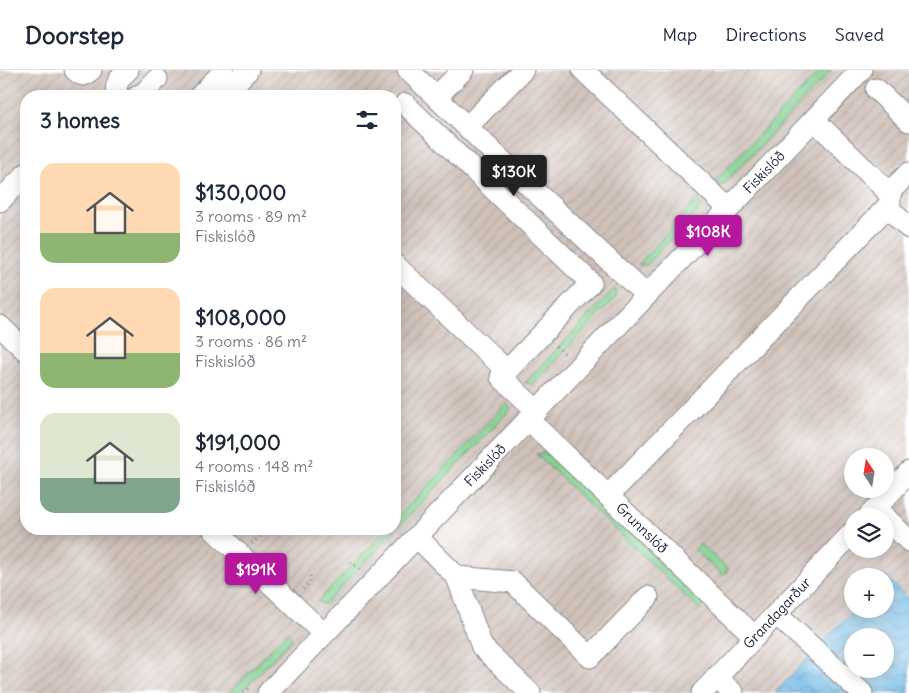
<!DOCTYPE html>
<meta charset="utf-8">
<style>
:root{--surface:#fff;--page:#f2f2f3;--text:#1f2937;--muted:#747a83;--line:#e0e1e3;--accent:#b5179e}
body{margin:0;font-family:Delius,sans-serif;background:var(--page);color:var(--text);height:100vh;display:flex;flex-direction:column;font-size:19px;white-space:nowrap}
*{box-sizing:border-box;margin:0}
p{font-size:16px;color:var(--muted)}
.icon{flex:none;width:28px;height:28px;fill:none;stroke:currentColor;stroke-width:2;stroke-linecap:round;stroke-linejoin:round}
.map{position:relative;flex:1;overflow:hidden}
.panel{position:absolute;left:20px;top:20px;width:381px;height:445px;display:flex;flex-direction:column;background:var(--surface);border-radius:20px;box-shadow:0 2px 12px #0003}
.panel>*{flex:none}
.needle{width:32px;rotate:348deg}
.tools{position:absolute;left:844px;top:378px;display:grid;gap:10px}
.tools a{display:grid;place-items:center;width:50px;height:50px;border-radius:50%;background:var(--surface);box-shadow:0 2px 12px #0003;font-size:25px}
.price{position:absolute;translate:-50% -42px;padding:0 11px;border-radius:5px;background:var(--accent);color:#fff;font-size:16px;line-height:32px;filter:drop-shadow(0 1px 2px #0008)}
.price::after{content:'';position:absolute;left:50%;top:30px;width:15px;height:11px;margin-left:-8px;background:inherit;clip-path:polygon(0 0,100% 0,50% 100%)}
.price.current{background:#222;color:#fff}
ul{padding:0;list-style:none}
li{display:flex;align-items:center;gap:15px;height:125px;padding:0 20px}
li span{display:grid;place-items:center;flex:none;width:140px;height:100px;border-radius:15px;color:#555}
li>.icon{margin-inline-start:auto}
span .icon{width:60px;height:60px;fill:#fffc;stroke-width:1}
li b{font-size:21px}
h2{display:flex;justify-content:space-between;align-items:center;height:60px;padding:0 20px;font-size:21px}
header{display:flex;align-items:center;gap:30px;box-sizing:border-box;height:70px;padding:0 25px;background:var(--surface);border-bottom:1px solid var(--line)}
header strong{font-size:24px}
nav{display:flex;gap:28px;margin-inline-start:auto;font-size:18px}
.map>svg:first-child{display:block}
.industrial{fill:url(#industrial-furrows);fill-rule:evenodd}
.green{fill:#82d191;stroke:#527a66}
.water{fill:url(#water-waves);stroke:#466c90;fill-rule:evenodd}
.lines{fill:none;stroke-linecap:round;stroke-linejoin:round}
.minor-casing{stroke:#8a888a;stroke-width:23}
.path{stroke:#8a888a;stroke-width:3;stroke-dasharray:1 4;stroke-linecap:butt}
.minor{stroke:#fff;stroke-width:21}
.labels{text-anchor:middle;stroke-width:4;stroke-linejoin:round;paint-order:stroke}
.street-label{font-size:14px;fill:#22223b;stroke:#fff}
</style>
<header>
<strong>Doorstep</strong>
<nav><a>Map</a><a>Directions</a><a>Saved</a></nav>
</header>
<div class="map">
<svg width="909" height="623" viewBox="0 0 909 623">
<defs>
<pattern id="industrial-furrows" width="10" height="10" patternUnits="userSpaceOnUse" patternTransform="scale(1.25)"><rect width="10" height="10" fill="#cfc1ba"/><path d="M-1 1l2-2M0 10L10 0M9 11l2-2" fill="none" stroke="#b1a6a1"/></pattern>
<pattern id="water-waves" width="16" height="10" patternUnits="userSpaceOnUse" patternTransform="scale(1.25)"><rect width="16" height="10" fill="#6ab7e4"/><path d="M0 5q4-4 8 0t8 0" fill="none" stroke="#5794ba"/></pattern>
</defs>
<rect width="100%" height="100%" fill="#fff"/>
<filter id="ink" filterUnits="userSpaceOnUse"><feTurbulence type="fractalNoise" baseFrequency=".02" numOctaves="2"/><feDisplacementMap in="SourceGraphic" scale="10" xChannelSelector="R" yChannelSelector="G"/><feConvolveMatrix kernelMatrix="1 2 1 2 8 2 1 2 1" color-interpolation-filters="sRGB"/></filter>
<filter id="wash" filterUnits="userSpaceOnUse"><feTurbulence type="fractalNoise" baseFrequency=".0096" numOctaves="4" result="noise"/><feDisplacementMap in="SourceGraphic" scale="20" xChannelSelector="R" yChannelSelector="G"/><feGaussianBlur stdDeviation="1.12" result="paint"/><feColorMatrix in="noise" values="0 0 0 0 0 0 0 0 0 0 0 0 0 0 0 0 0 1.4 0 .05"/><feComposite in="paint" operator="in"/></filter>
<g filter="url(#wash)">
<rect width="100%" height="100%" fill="#f1edd8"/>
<path class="industrial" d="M0 0H909V529L886 506 885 507V506H852V539H855L821 573 875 623H848L809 587 775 623H0ZM26 26H395V459H26ZM852 386H885V419H852ZM852 446H885V479H852Z"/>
<g class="green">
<polygon points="821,0 832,0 722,116 715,111"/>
<polygon points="698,129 701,137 647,195 638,195"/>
<polygon points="615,218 616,227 533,314 525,313"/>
<polygon points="507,333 511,339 325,534 320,533 318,531 387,459 395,459 395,450"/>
<polygon points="544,383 551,385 706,531 700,540 536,384"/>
<polygon points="700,474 728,499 723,506 695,480"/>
<polygon points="288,561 292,569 240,623 230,623"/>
</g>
<g class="water">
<path d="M886 506 909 529V623H875L821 573 855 539H885V507ZM852 566H885V599H852Z"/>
<polygon points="809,587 848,623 775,623"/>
</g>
</g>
<g filter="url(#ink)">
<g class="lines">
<g class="minor-casing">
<g id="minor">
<polyline points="75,0 80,4 84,5 91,0"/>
<polyline points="408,0 495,84 646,225"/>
<polyline points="583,0 729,139"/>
<polyline points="876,19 909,51"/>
<path d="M118 26C113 15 120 7 128 0"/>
<polyline points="138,26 145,22 157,9"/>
<polyline points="200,26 221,4 223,0"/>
<polyline points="223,26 248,0"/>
<polyline points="436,27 463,0"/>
<polyline points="405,34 591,213 501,307 537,341"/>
<polyline points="467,57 523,0"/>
<polyline points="888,123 909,103"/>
<polyline points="0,131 26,104"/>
<polyline points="887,137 909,158"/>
<polyline points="395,195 507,301"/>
<polyline points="0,256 26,281"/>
<polyline points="529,350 755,567"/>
<polyline points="608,426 887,137 890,132 890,126 884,118 814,50"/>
<polyline points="869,446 909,402"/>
<polyline points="885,447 909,471"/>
<polyline points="213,459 324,564"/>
<polyline points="417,467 457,507 482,577 530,623"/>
<polyline points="457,507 513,512 590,587 648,527"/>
<polyline points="776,544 862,623"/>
<polyline points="716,607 733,623"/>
<path d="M268 623C466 415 663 207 861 0"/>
<polyline points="702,623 852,463"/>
</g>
</g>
<g class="path">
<polyline points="556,276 566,285"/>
<polyline points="252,474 267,459"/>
<polyline points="351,492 361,501"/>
<polyline points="303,519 310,512 311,504"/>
<polyline points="244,623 251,616"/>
</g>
<use href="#minor" class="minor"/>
</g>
</g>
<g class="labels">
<g class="street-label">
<text transform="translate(764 102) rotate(-46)" y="5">Fiskislóð</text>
<text transform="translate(485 395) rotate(-46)" y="5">Fiskislóð</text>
<text transform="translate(642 458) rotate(44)" y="5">Grunnslóð</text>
<text transform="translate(777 543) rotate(-47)" y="5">Grandagarður</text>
</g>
</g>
</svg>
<div class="tools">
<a><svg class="needle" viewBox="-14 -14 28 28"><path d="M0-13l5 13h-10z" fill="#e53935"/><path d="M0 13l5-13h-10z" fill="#747a83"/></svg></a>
<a><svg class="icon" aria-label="layers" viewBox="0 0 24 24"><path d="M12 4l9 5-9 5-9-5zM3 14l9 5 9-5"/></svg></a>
<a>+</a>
<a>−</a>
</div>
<b class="price current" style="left:514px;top:127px">$130K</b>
<b class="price" style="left:708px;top:187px">$108K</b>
<b class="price" style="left:256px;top:525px">$191K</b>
<section class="panel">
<h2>3 homes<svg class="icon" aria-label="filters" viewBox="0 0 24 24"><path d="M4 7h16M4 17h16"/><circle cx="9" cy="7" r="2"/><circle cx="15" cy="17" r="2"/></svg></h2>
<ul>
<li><span style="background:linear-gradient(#ffd9b3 70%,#8fb573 0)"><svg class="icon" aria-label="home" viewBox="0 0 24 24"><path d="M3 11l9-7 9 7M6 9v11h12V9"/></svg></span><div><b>$130,000</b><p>3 rooms · 89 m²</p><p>Fiskislóð</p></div></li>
<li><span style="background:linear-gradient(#ffd9b3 65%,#8fb573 0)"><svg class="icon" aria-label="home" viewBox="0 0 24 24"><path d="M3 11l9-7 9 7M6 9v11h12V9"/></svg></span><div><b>$108,000</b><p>3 rooms · 86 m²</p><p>Fiskislóð</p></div></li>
<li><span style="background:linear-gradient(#dfe7d0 65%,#7fa58c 0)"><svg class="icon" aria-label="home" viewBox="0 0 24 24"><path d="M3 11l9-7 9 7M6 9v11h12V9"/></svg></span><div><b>$191,000</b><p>4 rooms · 148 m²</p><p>Fiskislóð</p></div></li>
</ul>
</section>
</div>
